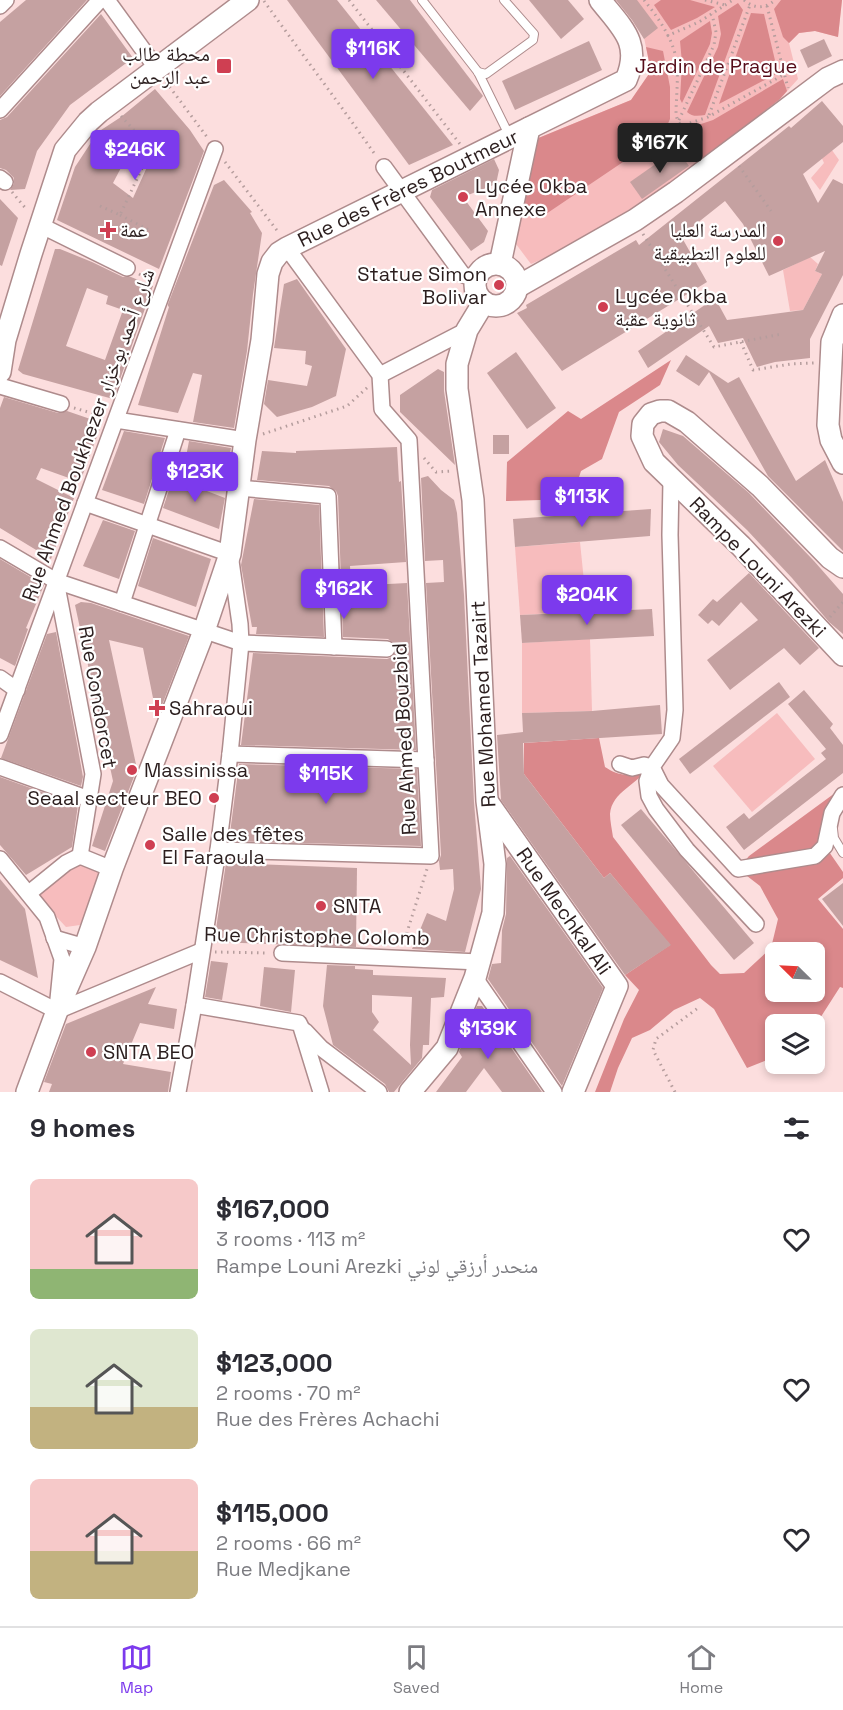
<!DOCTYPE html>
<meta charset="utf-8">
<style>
:root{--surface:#fff;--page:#f2f2f3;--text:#2b2b33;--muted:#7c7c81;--line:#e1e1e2;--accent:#7c3aed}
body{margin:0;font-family:"Space Grotesk","Noto Naskh Arabic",sans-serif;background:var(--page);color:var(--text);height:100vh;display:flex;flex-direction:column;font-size:22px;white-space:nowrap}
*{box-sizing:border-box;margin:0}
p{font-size:20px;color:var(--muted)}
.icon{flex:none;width:33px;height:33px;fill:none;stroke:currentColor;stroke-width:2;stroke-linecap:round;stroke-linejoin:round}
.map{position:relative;height:1092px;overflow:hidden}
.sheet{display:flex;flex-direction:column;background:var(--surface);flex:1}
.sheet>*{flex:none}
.needle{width:39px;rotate:294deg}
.controls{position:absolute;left:765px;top:942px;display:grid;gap:12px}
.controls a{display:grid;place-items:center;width:60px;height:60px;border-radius:9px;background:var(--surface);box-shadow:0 3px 9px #0003;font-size:30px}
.price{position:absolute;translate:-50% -51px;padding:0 14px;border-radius:6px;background:var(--accent);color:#fff;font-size:20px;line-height:39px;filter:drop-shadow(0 2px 3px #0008)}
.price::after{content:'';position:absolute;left:50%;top:36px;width:18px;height:14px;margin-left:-9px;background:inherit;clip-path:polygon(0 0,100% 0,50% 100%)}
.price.selected{background:#222;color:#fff}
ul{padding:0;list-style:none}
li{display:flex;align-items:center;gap:18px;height:150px;padding:0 30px}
li span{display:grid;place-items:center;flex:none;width:168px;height:120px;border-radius:9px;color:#555}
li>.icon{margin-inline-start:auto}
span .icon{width:72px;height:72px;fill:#fffc;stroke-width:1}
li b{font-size:26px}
h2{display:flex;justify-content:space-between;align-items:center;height:72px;padding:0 30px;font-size:26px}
.tab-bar{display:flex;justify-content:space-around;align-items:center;height:84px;border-top:2px solid var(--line);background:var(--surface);font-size:16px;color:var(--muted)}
.tab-bar a{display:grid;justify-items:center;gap:3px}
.tab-bar .selected{color:var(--accent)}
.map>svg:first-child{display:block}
.green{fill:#f7bcbd}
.forest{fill:#da888b;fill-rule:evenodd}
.building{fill:#c5a1a1;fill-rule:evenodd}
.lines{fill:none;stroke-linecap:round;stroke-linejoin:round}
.lane-casing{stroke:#ae8b8c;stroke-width:10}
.street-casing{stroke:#ae8b8c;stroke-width:18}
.secondary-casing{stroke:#ae8b8c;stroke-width:24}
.path{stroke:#b59d9d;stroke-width:3;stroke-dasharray:1.5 4.5;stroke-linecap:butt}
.lane{stroke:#fff;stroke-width:8}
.street{stroke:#fff;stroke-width:15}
.secondary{stroke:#fff;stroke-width:21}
.poi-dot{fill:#cf3f52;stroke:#fff;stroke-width:2}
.labels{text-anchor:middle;stroke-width:4.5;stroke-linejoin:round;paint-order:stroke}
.poi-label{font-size:20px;fill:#2b1e1e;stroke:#fff;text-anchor:start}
.park-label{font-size:20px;fill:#560c19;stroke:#fff}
.street-label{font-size:20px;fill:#2b1e1e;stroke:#fff}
</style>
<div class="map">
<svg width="843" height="1092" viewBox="0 0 843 1092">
<rect width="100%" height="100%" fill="#fcdede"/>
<g class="green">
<polygon points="616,0 842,0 838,37 815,31 799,33 789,43 798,79 780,99 708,156 670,183 575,245 531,264 516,244 536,139 631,100 651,71 643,33"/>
<polygon points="829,146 839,160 820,190 811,178 824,163 820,154"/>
<polygon points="810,257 818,264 815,271 822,274 803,310 790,311 783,270"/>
<polygon points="580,542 587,611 520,615 515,547"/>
<polygon points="590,639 592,711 522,713 522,643"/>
<polygon points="777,713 815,759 752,812 713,766"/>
<polygon points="81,862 102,875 80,925 66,927 40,899 43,886"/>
</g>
<g class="forest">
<polygon points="661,0 690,0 715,7 697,18 671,30 654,5"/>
<polygon points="781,0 842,0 838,37 815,31 799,33 789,43 783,37 774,9"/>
<path d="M738 3 743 10 705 115C698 116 692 117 687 112L718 47 721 34 718 16Z"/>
<polygon points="751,13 764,14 778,73 719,104"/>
<polygon points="710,21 712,33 710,44 682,103 680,99 682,63 680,41"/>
<polygon points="646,47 663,51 670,87 670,119 663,135 543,216 537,210 522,210 536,139 631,100 651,71"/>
<polygon points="783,79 787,91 780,99 697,164 682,139 683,133 689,128 713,120"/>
<polygon points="671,360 660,385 619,412 602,459 581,471 572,499 506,501 507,462 568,411 581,419"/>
<path d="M599 738 605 767C622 778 630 776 648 767 638 785 612 791 610 814 610 821 612 830 613 837L711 965 720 974 744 973 771 948 778 919 760 886 738 869 749 856 835 793 825 846 843 872V878L818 899 843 929V988L840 987 815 1026 814 1024H776L775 1057 747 1068 714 1009 700 998 674 1010 650 1030 632 1038 618 1068 610 1092H595L624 1019 639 990 625 975 670 945 610 873 604 878 524 774V743ZM776 952H814V992H776Z"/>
</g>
<g class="building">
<polygon points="26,0 87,0 0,96 0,22"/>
<polygon points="287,0 337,0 453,145 409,165"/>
<polygon points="376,0 410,0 483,96 470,111"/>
<polygon points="529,0 568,0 584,19 561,39"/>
<polygon points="616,0 637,0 658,28 644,39 632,20"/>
<polygon points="101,14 133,58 70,105 37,151 25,189 10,190 14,184 14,178 6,170 0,168 0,120 7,117"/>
<polygon points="824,39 832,56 808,68 800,50"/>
<polygon points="589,41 602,70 515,110 502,81"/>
<path d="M155 89 190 130 204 151 159 269 57 220 75 167 98 132 121 117ZM161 136 133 198 113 183 124 162Z"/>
<polygon points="822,101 843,126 843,142 803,174 818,203 833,179 843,184 843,275 810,339 810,358 775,362 757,367 743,338 718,343 709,326 648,368 638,351 715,298 727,320 803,310 822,274 815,271 825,251 769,276 743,224 725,201 681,236 707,282 562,371 517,313 527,308 526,305 636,240 639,245 789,126 791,128"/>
<polygon points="677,149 689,166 642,199 630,182"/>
<polygon points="494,159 499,170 496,184 463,197 488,231 484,242 471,251 430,197 432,190"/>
<polygon points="224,180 252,212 250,213 262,233 253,294 247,351 234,428 193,422 202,375 193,373 178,413 138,405 169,307 168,306 168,304 214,185"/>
<polygon points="0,199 18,218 2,266 0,265"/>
<path d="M55 249H60L92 262 123 277H131L153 286 113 399 23 374 18 370ZM87 288 108 296 106 304 123 310 105 360 66 346Z"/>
<polygon points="297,279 346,349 336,396 312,407 277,417 264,404 268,380 307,386 312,366 305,364 306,351 274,348 284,284"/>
<polygon points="516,352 556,408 527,429 487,373"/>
<polygon points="686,355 728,383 739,377 796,481 825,460 843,502 843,551 768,476 709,372 699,386 676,371"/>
<polygon points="438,369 444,372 444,391 455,465 400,412 400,395"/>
<polygon points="4,397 58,413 67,411 102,423 80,482 41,468 36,479 74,498 51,559 0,528 0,408"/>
<polygon points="663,429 683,436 749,493 814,561 843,594 843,634 829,622 792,578 747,530 678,465 659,442"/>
<polygon points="124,431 165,438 144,504 102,490"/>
<rect x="493" y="435" width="16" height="19"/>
<polygon points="189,441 231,448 226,476 184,468"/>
<polygon points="397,447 399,482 401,481 406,562 350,566 351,586 407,583 416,750 241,745 253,653 387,659 392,657 397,650 395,644 388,639 343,637 338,496 336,491 329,486 257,480 262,451 296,453 296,451"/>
<polygon points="428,476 441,490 454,500 457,513 464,595 474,802 481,889 465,952 412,949 427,913 446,921 454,889 453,869 440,870 439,861 441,855 426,583 444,582 443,560 425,561 421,478"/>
<polygon points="173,478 225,498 219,529 163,508"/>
<polygon points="254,499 319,505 324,637 256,634 257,627 252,627 241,565"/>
<polygon points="651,509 650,536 515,547 513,519"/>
<polygon points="103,520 135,531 119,579 83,566"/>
<polygon points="153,538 211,559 196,607 138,586"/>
<polygon points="0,559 44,585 26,628 28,629 15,666 0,658"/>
<polygon points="749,573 819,648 800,665 784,648 730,690 707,660 758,620 741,602 719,626 712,620 708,624 698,615 713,599 717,602"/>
<polygon points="81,602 91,603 189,636 157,718 143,648 109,640 137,769 105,851 92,846 113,781 75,605"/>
<polygon points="652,609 654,636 522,643 520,615"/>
<polygon points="56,632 78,749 83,777 81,786 1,758 47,634"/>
<polygon points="779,682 790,697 690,774 679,759"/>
<polygon points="804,690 833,724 830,728 843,745 843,773 744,850 726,827 744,813 749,819 826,759 821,753 826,749 788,704"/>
<polygon points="660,705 662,734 523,743 524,774 604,878 610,873 671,945 625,975 501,800 497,735 523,732 522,713 592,711"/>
<polygon points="239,764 417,769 421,846 229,841"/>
<polygon points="0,777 78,805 72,847 26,875 0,845"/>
<polygon points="641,809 754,943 734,960 621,825"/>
<polygon points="510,856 603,988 562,1086 488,979 492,964 501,963 502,930 506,914 507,858"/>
<polygon points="226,863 357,868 356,947 214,942"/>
<polygon points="0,879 25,909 38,978 0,960"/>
<polygon points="843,883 843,926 822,899"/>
<polygon points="211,961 228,963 222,1000 205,997"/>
<path d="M327 965 355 966V969L373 970V975L446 978 444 997 431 998 429 1045H423L422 1058 394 1092H389L385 1084 333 1045 323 1006ZM372 995 412 997 410 1045 411 1065 373 1030 379 1022 372 1012Z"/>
<polygon points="264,967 295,970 291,1012 260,1006"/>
<polygon points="156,987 148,1004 177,1009 174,1029 140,1023 123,1064 171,1072 168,1092 49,1092 52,1084 44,1082 66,1024"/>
<polygon points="477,1006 482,1006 542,1092 502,1092 484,1068 466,1092 436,1092 462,1057 459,1052"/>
</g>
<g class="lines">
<g class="lane-casing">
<g id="lane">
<polyline points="422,0 478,72 510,137"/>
<polyline points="478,72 486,74 533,40 534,34 504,0"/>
<polyline points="833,829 834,838 843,853"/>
</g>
</g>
<g class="street-casing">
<g id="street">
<polyline points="107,0 157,69"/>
<polyline points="0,6 6,0"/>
<polyline points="0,110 100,0"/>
<polyline points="384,167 463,275 476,279"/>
<polyline points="0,178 5,182"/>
<polyline points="40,225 127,268"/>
<polyline points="380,375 467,330"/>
<polyline points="0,386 61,404"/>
<polyline points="116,420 245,440"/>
<polyline points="671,480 670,535 675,710 672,738 652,767 661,785 738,869 815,856 825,846 832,813 843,795"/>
<polyline points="239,488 328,496 334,647"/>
<polyline points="85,503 230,554 240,624 241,643 230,754 218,850 194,1005 178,1092"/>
<polyline points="0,548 56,581 241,643 387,649"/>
<polyline points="56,581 93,774 80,856"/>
<polyline points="122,603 178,430"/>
<polyline points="0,678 17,690"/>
<polyline points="0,735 215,149"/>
<polyline points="230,754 426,760"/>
<polyline points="620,764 632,768 644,765 652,767 647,781 649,796 656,809 687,850 756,924"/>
<polyline points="0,767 89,799"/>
<polyline points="218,850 431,856 409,440 382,409 380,375 287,248"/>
<polyline points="0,859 47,917 62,959 58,999"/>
<polyline points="29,893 66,863 80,856 112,869"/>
<polyline points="54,938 85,947"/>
<polyline points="282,953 479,962"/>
<polyline points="475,978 554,1092"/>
<polyline points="0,982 57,1011"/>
<polyline points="194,1005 299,1023 301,1027 321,1092"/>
<polyline points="57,1011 201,951"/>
<polyline points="305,1031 321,1048 379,1092"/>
</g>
</g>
<g class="secondary-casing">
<g id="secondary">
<polyline points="500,264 529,128"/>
<circle cx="496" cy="285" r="21"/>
<polyline points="517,287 635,220 676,192 828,78 843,71"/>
<polyline points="843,315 832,342 828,425 831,440 843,463"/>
<polyline points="0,372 5,340 31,254 65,150 88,122 99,112 248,0"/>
<polyline points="843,567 830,558 760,486 687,422 668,411 660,411 651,414 643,424 642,436 654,462 741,546 843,655"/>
<polyline points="489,804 617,986 573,1092"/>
<path d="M27 1092 57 1011 85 947 112 869 204 631 230 554 245 440 262 340 268 274 272 262 279 253 287 248 626 80C642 43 622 28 600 0"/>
<polyline points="410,1092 447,1048 475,978 493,913 495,864 487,801 473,500 457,389 457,364 467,330 484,302"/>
</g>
</g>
<g class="path">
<polyline points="349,0 460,144"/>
<path d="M644 0C657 16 672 37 676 58 679 77 676 97 676 115 678 121 678 124 684 125L708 117 785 74"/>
<polyline points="705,0 725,5"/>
<path d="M744 0C754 9 765 9 775 0"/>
<path d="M264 1C301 53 340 104 376 156"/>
<polyline points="767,6 788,88"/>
<polyline points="667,36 699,22 733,0"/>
<polyline points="166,82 207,137"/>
<polyline points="709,115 750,5"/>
<polyline points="690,161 673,136 673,129 678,122 714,45 716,32 712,14"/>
<polyline points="225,162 279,233"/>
<polyline points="739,166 771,211"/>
<polyline points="12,192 27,210"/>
<polyline points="100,206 120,215 151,149 121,116"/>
<polyline points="120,215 149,230"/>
<polyline points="643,234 714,347 782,334"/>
<polyline points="139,274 152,281"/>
<polyline points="741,342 753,370 791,364 815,363"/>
<polyline points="74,408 102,416"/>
<polyline points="263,434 347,406 368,387"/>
<polyline points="424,458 436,472 453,471"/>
<polyline points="830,617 843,602"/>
<polyline points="403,945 427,869"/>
<polyline points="215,952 269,953"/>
<polyline points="675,1092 653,1050 656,1039 698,1008"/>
</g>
<use href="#lane" class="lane"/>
<use href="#street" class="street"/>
<use href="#secondary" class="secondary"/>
</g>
<g class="poi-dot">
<rect x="216" y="58" width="16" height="16" rx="3"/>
<circle cx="463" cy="197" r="6"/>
<path d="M105 221h6v6h6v6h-6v6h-6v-6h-6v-6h6z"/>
<circle cx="778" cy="241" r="6"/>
<circle cx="499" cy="285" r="6"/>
<circle cx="603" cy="307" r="6"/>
<path d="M154 699h6v6h6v6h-6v6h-6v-6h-6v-6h6z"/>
<circle cx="132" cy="770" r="6"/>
<circle cx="214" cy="798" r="6"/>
<circle cx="150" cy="845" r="6"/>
<circle cx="321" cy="906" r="6"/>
<circle cx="91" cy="1052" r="6"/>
</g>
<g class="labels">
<g class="poi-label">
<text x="210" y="61" text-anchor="end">محطة طالب<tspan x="210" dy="23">عبد الرحمن</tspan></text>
<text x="475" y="193">Lycée Okba<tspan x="475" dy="23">Annexe</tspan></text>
<text x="120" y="237">عمة</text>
<text x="766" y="237" text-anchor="end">المدرسة العليا<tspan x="766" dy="23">للعلوم التطبيقية</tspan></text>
<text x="487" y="281" text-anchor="end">Statue Simon<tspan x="487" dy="23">Bolivar</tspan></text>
<text x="615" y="303">Lycée Okba<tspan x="615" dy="23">ثانوية عقبة</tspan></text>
<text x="169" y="715">Sahraoui</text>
<text x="144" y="777">Massinissa</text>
<text x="202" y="805" text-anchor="end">Seaal secteur BEO</text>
<text x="162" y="841">Salle des fêtes<tspan x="162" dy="23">El Faraoula</tspan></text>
<text x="333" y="913">SNTA</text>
<text x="103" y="1059">SNTA BEO</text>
</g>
<g class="park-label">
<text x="716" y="73">Jardin de Prague</text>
</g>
<g class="street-label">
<text transform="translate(408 188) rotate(-26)" y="7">Rue des Frères Boutmeur</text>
<text transform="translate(88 435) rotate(-70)" y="7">Rue Ahmed Boukhezer شارع أحمد بوخزار</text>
<text transform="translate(758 567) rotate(46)" y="7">Rampe Louni Arezki</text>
<text transform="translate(98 697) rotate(80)" y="7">Rue Condorcet</text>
<text transform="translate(483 704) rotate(-93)" y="7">Rue Mohamed Tazairt</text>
<text transform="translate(404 739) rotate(-93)" y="7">Rue Ahmed Bouzbid</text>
<text transform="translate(564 911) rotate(55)" y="7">Rue Mechkal Ali</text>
<text transform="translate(317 936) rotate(1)" y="7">Rue Christophe Colomb</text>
</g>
</g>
</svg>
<div class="controls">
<a><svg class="needle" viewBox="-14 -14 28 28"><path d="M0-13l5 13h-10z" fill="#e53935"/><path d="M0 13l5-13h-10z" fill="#7c7c81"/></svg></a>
<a><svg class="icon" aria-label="layers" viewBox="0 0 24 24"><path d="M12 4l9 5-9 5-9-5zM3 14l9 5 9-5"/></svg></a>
</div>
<b class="price" style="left:373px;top:80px">$116K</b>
<b class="price selected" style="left:660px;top:174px">$167K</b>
<b class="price" style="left:135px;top:181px">$246K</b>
<b class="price" style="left:195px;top:503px">$123K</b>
<b class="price" style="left:582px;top:528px">$113K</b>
<b class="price" style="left:344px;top:620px">$162K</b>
<b class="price" style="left:587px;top:626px">$204K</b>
<b class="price" style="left:326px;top:805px">$115K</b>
<b class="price" style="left:488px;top:1060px">$139K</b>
</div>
<section class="sheet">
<h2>9 homes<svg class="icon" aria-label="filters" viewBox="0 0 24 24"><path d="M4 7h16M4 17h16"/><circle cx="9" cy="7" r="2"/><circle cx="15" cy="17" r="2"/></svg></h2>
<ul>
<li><span style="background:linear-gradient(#f6c9c9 75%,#8fb573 0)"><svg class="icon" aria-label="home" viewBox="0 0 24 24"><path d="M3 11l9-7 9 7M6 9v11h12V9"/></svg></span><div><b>$167,000</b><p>3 rooms · 113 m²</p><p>Rampe Louni Arezki منحدر أرزقي لوني</p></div><svg class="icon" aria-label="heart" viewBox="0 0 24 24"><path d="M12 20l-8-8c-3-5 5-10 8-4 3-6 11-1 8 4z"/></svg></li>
<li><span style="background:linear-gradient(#dfe7d0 65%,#c2b280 0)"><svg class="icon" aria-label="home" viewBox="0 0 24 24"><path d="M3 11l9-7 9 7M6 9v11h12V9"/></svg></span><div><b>$123,000</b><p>2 rooms · 70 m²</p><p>Rue des Frères Achachi</p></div><svg class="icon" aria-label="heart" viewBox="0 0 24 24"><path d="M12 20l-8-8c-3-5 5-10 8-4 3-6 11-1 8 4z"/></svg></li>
<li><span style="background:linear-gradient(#f6c9c9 60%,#c2b280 0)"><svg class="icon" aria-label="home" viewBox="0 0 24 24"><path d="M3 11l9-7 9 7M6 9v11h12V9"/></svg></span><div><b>$115,000</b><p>2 rooms · 66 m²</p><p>Rue Medjkane</p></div><svg class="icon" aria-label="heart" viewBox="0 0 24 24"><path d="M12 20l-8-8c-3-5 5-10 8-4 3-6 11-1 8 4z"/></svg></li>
</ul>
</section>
<nav class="tab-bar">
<a class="selected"><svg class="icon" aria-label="map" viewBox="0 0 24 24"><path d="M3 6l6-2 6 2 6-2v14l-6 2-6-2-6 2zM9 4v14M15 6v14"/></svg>Map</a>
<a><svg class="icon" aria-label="saved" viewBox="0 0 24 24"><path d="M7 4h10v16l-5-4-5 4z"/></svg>Saved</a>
<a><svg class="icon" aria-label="home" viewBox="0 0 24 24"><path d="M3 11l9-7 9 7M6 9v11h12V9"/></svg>Home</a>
</nav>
